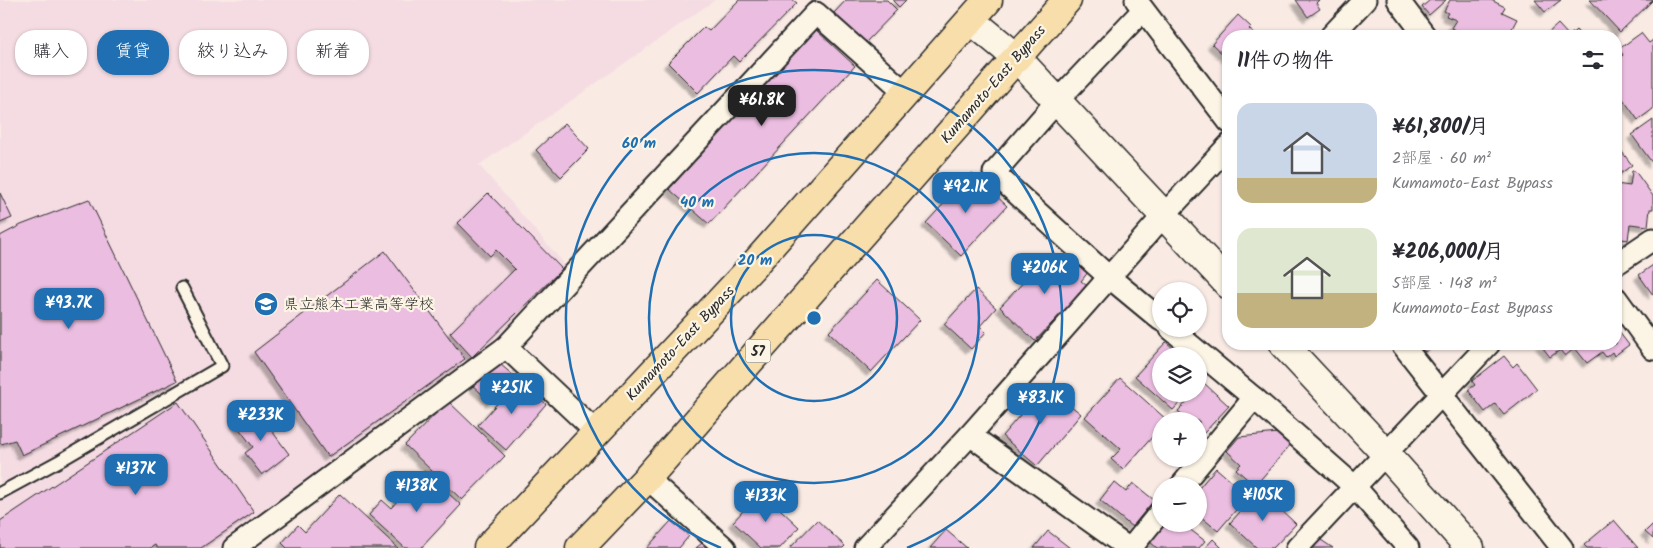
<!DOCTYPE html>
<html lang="ja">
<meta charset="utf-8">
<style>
:root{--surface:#fff;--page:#f7f7f7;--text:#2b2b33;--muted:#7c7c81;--accent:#1f6fb2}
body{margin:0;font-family:Kalam,"Klee One",sans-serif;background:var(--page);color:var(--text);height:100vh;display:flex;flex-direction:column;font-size:19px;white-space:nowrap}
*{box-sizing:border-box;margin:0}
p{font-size:16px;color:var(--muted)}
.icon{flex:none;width:28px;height:28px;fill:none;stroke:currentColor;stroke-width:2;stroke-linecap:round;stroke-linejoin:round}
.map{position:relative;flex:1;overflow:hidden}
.details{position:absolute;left:1222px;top:30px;width:400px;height:320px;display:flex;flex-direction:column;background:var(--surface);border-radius:20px;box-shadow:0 1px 4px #0004}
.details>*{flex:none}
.hud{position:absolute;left:15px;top:30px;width:475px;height:45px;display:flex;gap:10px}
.buttons{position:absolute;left:1152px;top:282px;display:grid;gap:10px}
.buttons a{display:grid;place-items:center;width:55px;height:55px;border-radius:50%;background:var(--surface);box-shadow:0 1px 4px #0004;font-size:25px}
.price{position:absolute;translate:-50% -42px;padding:0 11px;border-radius:10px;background:var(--accent);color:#fff;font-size:16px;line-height:32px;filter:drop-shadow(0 1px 2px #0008)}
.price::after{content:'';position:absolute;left:50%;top:30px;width:15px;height:11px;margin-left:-8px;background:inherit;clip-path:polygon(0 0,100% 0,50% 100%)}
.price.on{background:#222;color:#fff}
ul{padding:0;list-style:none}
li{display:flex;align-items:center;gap:15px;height:125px;padding:0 15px}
li span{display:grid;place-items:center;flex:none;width:140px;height:100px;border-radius:15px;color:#555}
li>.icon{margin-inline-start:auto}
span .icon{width:60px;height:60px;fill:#fffc;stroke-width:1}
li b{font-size:21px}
h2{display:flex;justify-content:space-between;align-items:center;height:60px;padding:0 15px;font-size:21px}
.chip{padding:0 18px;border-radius:20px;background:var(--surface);box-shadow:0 1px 4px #0004;font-size:18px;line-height:45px}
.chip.on{background:var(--accent);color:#fff}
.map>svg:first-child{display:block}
.built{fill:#f5dce3}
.building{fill:#ebbde0;stroke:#2b2b2b;filter:url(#shadow)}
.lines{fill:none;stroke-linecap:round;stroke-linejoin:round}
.service-casing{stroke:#2b2b2b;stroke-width:15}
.minor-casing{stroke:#2b2b2b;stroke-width:25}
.tertiary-casing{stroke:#2b2b2b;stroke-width:31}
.trunk-casing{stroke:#2b2b2b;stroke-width:31}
.service{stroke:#fcf5e5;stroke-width:11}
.minor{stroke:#fcf5e5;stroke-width:21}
.tertiary{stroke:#fcf5e5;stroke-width:28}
.trunk{stroke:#f8deab;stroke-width:28}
.ring{fill:none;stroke:#1f6fb2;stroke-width:2.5}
.labels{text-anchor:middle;stroke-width:4.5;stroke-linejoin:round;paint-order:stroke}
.shield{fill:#fcf5e5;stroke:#6a6863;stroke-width:1}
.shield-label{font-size:14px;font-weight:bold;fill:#2b2b2b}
.street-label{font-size:15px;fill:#2b2b2b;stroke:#fcf5e5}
.poi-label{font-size:15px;fill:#2b2b2b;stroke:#fcf5e5;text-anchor:start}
.centre{fill:#1f6fb2;stroke:#fcf5e5;stroke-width:2.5}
.ring-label{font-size:15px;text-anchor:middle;font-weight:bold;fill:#1f6fb2;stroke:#fcf5e5;stroke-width:4.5;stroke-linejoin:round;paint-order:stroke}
</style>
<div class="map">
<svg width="1653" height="548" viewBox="0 0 1653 548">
<defs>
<filter id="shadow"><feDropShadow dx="-4.5" dy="4.5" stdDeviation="1" flood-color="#0004"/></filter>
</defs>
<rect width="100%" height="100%" fill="#f9eae4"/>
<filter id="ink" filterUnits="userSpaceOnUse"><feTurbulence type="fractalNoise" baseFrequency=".02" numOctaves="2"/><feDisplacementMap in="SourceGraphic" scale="10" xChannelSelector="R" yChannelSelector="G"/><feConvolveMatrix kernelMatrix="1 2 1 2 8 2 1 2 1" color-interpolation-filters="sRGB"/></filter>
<g filter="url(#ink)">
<polygon class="built" points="0,0 715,0 479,165 566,266 496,341 217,548 0,548"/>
<g class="building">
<polygon points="739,0 793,0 797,3 739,62 733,56 698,93 668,63 704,27 709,31"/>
<polygon points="846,0 887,0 897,10 865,43 834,13"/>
<polygon points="892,0 906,0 899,7"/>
<polygon points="1296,0 1319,0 1316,3 1320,9 1308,17"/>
<polygon points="1430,0 1446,0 1429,15 1422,7"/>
<polygon points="1450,0 1491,0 1505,7 1502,12 1517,19 1508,36 1467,36 1451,28 1456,20 1446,16 1448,13 1444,11"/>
<polygon points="1535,0 1561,0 1545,12"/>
<polygon points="1590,0 1653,0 1620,32"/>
<polygon points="1238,15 1251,27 1249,29 1257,36 1229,36 1229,60 1212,44"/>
<polygon points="1558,24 1569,36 1545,36"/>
<polygon points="816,30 855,66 709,224 669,189"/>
<polygon points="1576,30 1582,36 1569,36"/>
<polygon points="1641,33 1649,43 1653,40 1653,109 1638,120 1616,89 1616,59 1623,55 1619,49"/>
<polygon points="1653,120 1653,164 1632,135"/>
<polygon points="565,123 589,149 561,177 536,150"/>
<polygon points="1616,144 1632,165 1616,177"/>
<polygon points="1632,171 1635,171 1653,196 1653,209 1650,209 1648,226 1630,224 1628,240 1616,238 1616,184 1630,186"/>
<polygon points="972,173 1007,206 961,256 926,223"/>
<polygon points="0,193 12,218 0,223"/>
<polygon points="488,193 562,269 472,357 450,333 515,269 496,250 490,256 458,223"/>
<polygon points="89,199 177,381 22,455 15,440 1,444 0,442 0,236 21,225"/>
<polygon points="385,251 465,359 328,457 254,352"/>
<polygon points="1050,254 1065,268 1074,258 1089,271 1081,281 1087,286 1035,341 1000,307"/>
<polygon points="1653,265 1653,295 1639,275"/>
<polygon points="877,280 920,320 871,372 829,332"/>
<polygon points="976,289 996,308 980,326 986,332 971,349 944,324"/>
<polygon points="1616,328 1629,345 1614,356 1612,352 1606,357 1602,352 1587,363 1575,348 1565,356 1560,350 1550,357 1540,344 1616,344"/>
<polygon points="1166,342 1182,356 1161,356 1161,394 1188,394 1173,410 1135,376"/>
<polygon points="1419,344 1435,344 1425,352"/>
<polygon points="1504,356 1513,367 1517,363 1537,389 1504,415 1495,404 1485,412 1468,390 1475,385 1472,381"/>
<polygon points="500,364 514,376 491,402 471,384"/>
<polygon points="1199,371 1204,376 1199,382"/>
<polygon points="1120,378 1167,420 1161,421 1161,427 1123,470 1111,459 1121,449 1085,417"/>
<polygon points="519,379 546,404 506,450 478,425"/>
<polygon points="1204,383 1229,406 1203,434 1199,430 1199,421 1190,421 1178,411 1194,394 1199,394 1199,389"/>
<polygon points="1046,385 1081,414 1037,466 1002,436"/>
<polygon points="448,401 505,456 462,500 405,445"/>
<polygon points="178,402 254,512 201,548 157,548 155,545 150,548 0,548 0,521"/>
<polygon points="255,408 289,454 262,475 245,453 253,447 235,423"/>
<polygon points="1278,433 1291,444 1255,486 1236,469 1241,464 1227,451 1239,437"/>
<polygon points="1216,468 1248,496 1218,531 1199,515 1203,510 1199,506 1199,488"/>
<polygon points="424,471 461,505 421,548 405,548 369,515 382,500 391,508"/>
<polygon points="1114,482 1126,492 1133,483 1154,500 1132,527 1100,500"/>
<polygon points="1260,490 1296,524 1273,548 1257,548 1230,523"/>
<polygon points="761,491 799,527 780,548 761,548 733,522"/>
<polygon points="340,494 398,548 287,548 282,543 298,525 305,532"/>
<polygon points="817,520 845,546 843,548 790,548"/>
<polygon points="1614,520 1638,548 1587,548 1584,545"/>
<polygon points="671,521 689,536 679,548 647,548"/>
<polygon points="1163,524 1183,524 1205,541 1199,548 1157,548 1149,541"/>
<polygon points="1653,524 1653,539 1645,532"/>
<polygon points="946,530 967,548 930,548"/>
<polygon points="1048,531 1070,548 1034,548"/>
<polygon points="1318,538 1333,548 1311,548"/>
<polygon points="1213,539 1222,548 1205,548"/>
<polygon points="702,543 707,548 696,548"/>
</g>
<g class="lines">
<g class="service-casing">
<polyline id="service" points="0,493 61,460 222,366 182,288"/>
</g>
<g class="minor-casing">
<g id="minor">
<polyline points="1136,0 1229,122"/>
<polyline points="1398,0 1425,36"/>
<polyline points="1143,10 1057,101 994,173 1109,277 1161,320"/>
<polyline points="1331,36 1365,0"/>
<polyline points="1616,264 1653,239"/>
<polyline points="1616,298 1653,349"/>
<polyline points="1171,329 1254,398 1181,486"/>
<polyline points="1402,344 1562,548"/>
<polyline points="1254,398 1355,487 1408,548"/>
<polyline points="596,432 506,347 816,13 906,93"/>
<polyline points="970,435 1128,548"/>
<polyline points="647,478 725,548"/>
<polyline points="234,548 506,347"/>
<polyline points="865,548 970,435 1164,215 1229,145"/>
<polyline points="1131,548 1161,511"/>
<polyline points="1297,548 1489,344"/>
</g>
</g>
<g class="tertiary-casing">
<g id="tertiary">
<polyline points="971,20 1016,57 1229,285"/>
<polyline points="1283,344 1386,454 1470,548"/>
</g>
</g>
<g class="trunk-casing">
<g id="trunk">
<polyline points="488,548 751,268 988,0"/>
<polyline points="580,548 647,478 1067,0"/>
</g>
</g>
<use href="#service" class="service"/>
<use href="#minor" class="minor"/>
<use href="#tertiary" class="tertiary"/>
<use href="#trunk" class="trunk"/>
</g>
</g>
<g class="ring">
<circle cx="814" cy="318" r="83"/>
<circle cx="814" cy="318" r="165"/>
<path d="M721 548A248 248 0 1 1 907 548"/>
</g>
<defs>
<g id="school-disc" transform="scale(1.25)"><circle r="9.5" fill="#1f6fb2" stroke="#fcf5e5"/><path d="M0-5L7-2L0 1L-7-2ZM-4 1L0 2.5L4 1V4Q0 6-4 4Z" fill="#fff"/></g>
</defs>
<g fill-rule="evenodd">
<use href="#school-disc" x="266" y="304"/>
</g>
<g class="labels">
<rect class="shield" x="745.5" y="339.5" width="25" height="23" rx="4"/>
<g class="shield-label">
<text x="758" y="356">57</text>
</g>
<g class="street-label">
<text transform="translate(993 84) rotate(-49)" y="5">Kumamoto-East Bypass</text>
<text transform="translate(680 343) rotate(-47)" y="5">Kumamoto-East Bypass</text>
</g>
<g class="poi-label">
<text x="284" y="309">県立熊本工業高等学校</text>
</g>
</g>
<circle cx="814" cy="318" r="8" class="centre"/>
<g class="ring-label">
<text x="639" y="148">60 m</text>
<text x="697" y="207">40 m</text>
<text x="755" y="265">20 m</text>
</g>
</svg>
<div class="buttons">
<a><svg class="icon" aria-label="locate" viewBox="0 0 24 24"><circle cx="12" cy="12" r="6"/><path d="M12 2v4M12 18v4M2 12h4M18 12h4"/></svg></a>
<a><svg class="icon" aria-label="layers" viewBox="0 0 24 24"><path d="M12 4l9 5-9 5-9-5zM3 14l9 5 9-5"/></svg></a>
<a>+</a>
<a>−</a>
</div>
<b class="price on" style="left:762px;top:127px">¥61.8K</b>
<b class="price" style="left:966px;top:214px">¥92.1K</b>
<b class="price" style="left:1045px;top:295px">¥206K</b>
<b class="price" style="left:69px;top:330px">¥93.7K</b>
<b class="price" style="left:512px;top:415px">¥251K</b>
<b class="price" style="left:1041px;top:425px">¥83.1K</b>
<b class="price" style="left:261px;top:442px">¥233K</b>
<b class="price" style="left:136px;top:496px">¥137K</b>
<b class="price" style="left:417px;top:513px">¥138K</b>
<b class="price" style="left:1263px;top:522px">¥105K</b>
<b class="price" style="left:766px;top:523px">¥133K</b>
<div class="hud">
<a class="chip">購入</a>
<a class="chip on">賃貸</a>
<a class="chip">絞り込み</a>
<a class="chip">新着</a>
</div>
<section class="details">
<h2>11件の物件<svg class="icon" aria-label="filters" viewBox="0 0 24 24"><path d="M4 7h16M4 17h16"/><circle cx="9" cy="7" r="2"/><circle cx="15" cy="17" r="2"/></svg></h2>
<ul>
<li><span style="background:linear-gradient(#c9d6e8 75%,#c2b280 0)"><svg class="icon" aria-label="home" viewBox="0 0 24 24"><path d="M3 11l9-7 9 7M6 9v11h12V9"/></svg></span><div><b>¥61,800/月</b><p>2部屋 · 60 m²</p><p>Kumamoto-East Bypass</p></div></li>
<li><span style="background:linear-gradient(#dfe7d0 65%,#c2b280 0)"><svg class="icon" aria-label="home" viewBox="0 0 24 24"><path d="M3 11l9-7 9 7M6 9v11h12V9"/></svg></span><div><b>¥206,000/月</b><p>5部屋 · 148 m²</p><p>Kumamoto-East Bypass</p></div></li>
</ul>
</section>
</div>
